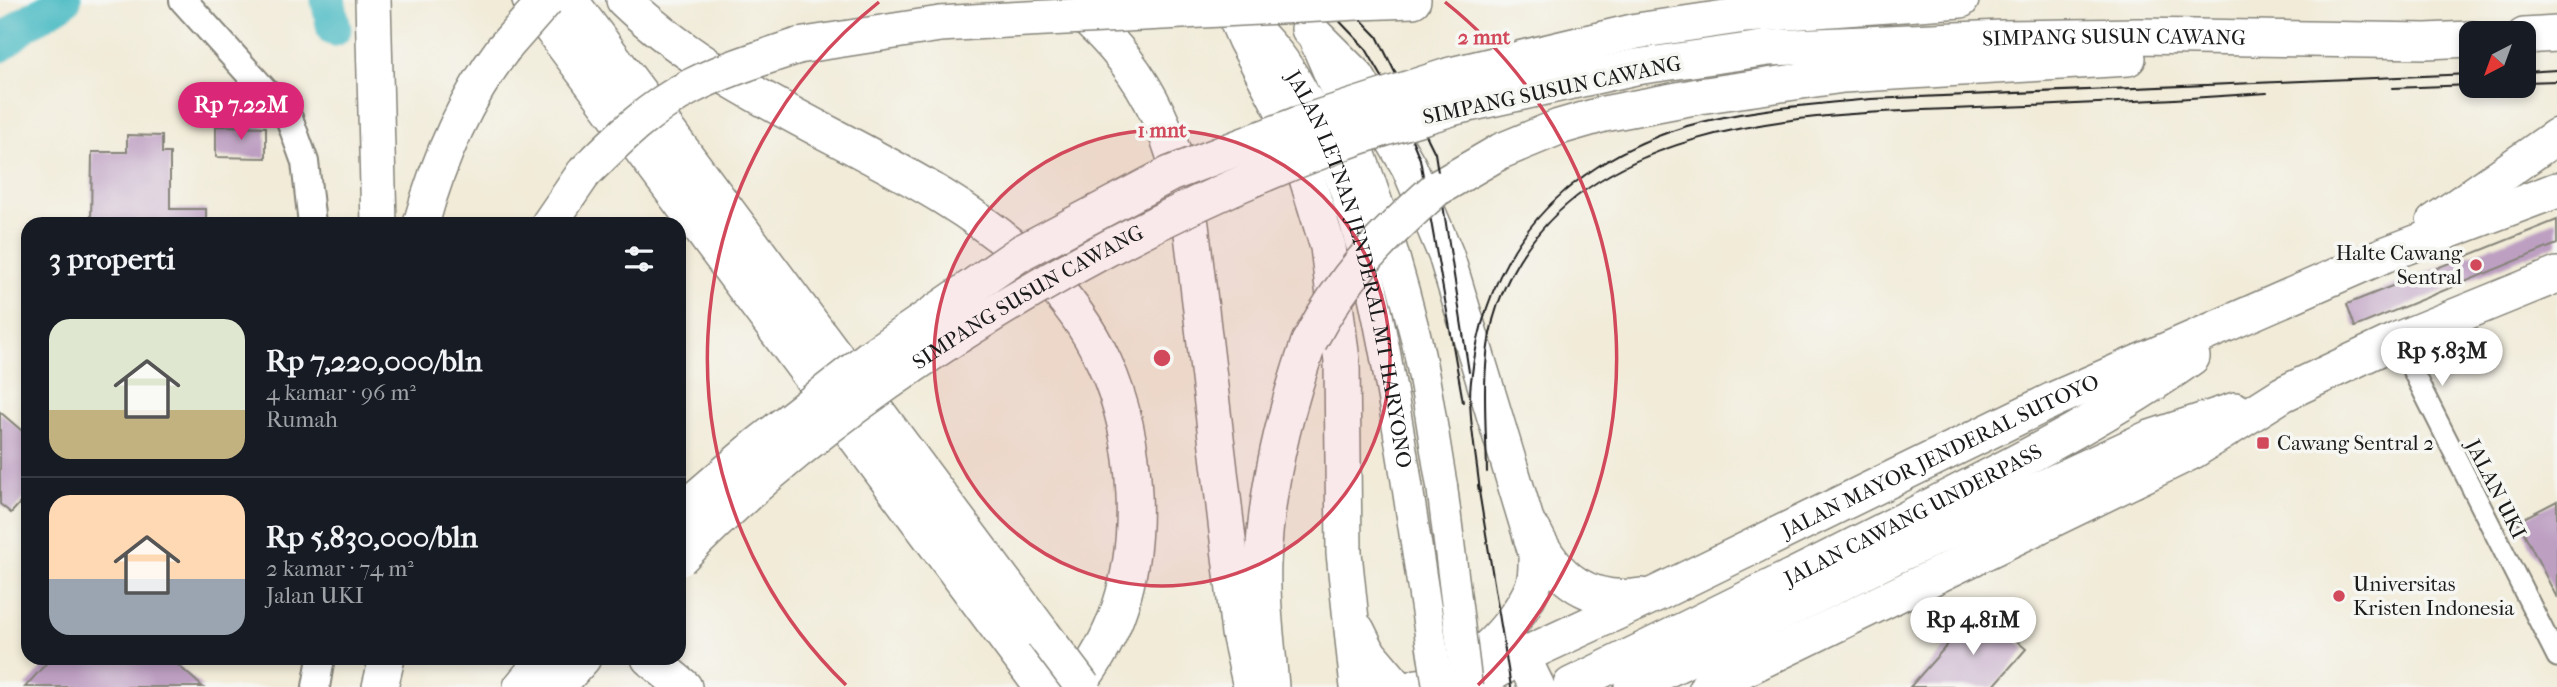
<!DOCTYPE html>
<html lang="id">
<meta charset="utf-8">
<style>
:root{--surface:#171b24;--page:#242831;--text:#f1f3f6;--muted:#9ea1a6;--line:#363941;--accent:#db2777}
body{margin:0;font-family:"IM FELL French Canon",serif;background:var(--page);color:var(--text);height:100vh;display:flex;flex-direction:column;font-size:26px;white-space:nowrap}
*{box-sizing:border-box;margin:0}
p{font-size:23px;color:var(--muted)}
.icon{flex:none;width:38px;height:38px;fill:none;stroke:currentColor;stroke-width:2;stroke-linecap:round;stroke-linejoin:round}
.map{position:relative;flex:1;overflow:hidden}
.side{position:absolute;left:21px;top:217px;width:665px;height:448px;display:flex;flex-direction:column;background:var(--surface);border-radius:21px;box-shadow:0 4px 10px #0003}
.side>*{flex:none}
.needle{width:46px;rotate:221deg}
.tools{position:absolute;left:2459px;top:21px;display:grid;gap:14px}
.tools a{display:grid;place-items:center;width:77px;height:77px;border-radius:14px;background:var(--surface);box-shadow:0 4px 10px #0003;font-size:35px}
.price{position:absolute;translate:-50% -60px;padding:0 16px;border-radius:24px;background:#fff;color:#222;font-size:23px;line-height:46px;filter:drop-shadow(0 2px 4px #0008)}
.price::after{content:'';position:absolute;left:50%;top:42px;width:21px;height:16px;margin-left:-10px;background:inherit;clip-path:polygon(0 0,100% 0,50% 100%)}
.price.selected{background:var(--accent);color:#fff}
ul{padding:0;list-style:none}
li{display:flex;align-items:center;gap:21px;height:175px;padding:0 28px}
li+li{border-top:2px solid var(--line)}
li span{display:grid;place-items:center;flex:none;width:196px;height:140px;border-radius:21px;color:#555}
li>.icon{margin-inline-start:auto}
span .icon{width:84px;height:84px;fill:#fffc;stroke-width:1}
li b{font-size:30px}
h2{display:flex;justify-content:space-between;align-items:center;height:84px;padding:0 28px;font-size:30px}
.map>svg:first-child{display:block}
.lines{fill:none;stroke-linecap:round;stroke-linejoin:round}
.river{stroke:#4cbbc4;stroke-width:35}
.building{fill:#bd9fc2}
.street-casing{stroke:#86847a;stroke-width:23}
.secondary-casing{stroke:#86847a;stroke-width:30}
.primary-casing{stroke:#86847a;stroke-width:33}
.highway-casing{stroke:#86847a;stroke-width:38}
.street{stroke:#fff;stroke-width:19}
.secondary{stroke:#fff;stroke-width:26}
.primary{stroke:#fff;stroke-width:30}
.highway{stroke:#fff;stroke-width:35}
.tram{stroke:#1c1c1c;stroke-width:2}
.primary-bridge-casing{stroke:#86847a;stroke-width:33;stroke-linecap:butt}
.highway-bridge-casing{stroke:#86847a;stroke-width:38;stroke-linecap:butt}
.primary-bridge{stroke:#fff;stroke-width:30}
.highway-bridge{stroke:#fff;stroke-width:35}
.ring{fill:none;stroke:#d1495b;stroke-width:3.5}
.poi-dot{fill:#d1495b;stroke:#f6f6f2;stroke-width:2.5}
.labels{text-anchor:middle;stroke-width:7;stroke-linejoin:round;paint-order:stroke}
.street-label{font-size:21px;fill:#1c1c1c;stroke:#f6f6f2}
.poi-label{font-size:21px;fill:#1c1c1c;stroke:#f6f6f2;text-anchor:start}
.centre{fill:#d1495b;stroke:#f6f6f2;stroke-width:3.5}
.ring-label{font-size:21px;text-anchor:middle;font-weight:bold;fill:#d1495b;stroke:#f6f6f2;stroke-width:7;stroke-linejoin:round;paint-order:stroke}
</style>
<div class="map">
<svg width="2557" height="687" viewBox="0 0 2557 687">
<rect width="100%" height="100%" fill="#f6f6f2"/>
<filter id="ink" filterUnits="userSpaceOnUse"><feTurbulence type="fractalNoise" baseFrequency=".0143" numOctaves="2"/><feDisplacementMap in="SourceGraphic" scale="14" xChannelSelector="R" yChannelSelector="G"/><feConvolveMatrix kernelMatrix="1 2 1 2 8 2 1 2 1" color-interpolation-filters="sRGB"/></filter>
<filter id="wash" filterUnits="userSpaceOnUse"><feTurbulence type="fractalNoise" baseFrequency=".00686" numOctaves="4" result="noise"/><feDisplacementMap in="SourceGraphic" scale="28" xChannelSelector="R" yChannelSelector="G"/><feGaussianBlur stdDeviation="1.57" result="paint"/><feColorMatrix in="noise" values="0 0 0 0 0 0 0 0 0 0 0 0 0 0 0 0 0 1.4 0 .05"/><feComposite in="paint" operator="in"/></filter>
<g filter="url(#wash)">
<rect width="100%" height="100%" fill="#f1ebd8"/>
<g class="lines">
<g class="river">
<polyline points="328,0 334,29"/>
<polyline points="0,45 25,24 64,0"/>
</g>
</g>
<g id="blocks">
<g class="building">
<polygon points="216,126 266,127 266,158 216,157"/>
<polygon points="127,135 162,136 162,153 170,153 170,209 206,209 206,224 91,224 92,152 127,152"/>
<polygon points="2557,220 2557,244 2355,327 2347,304"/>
<polygon points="0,412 28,436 28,494 11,513 0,504"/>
<polygon points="2557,501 2557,598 2518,521"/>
<polygon points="1979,609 2026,649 1993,687 1910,687"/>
<polygon points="51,658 170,658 203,687 25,687"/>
</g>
</g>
</g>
<g filter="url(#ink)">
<use href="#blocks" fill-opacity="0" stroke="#86847a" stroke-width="2"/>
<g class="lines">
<g class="street-casing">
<polyline id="street" points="2397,340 2557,657"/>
</g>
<g class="secondary-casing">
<g id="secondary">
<polyline points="183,0 289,118 305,162 312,224"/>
<polyline points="316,687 321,658"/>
</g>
</g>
<g class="primary-casing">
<g id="primary">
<path id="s1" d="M1238 9C1253 26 1271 42 1284 61 1359 170 1384 343 1405 471"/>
<path d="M1313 37C1356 133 1390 232 1415 334 1427 383 1433 436 1442 486"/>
</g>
</g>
<g class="highway-casing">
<g id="highway">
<polyline points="373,0 379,224"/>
<polyline points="530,0 1042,687"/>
<polyline points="570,0 1043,634"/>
<path d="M624 0C802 172 1121 185 1134 494 1137 564 1121 632 1076 687"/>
<polyline points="1228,0 1245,39 1291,126 1328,247 1342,361 1344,553 1358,687"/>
<path d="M1066 2C1142 59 1175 133 1191 225L1239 633 1251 687"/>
<polyline points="1358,2 1413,0"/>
<path d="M1309 29 1357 77 1409 167 1446 255 1536 553C1536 564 1537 575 1533 586 1518 625 1460 685 1417 687"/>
<polyline points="2524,36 2557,34"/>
<polyline points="798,46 940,24 989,21"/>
<polyline points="1451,75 1637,31 1745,15 1961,0"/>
<path id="s2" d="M1455 107 1636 67 1769 48 2003 38 2139 36 2426 41 2471 39"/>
<polyline points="1436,189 1501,151 1559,127 1604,114 1699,96 1843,75 2128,58"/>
<polyline points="2434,222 2557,136"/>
<path d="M421 224C438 162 464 101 503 49"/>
<polyline points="549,224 584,173"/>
<path d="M1534 532C1556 579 1589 604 1641 596"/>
<polyline points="1357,630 1369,654 1397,687"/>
<polyline points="1522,656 1537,687"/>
<polyline points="649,658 684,687"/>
<path id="s3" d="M1571 685C1695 625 1820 564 1943 500 2028 457 2115 412 2192 357"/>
<polyline points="380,687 387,658"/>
<polyline points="521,687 545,658"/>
<polyline points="557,687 583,658"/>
<path d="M1271 687C1268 646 1261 604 1263 563 1266 487 1284 414 1309 342"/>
<path id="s4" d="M1469 687 1522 656 1660 592 2053 400 2384 255 2557 190"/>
<polyline points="1632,687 1895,556 2150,438 2235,410"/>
<polyline points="1707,687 2193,451 2283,394 2397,340 2557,275"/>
</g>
</g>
<use href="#street" class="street"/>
<use href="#secondary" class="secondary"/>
<use href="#primary" class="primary"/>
<use href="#highway" class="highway"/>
<g class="tram">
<polyline points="1315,0 1330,11 1366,49 1396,101 1420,159 1463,402"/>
<polyline points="1342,0 1377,36 1435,153 1469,372"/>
<polyline points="2524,72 2557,70"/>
<polyline points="2524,82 2557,81"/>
<polyline points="2393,88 2471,85"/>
<path d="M1487 472C1486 417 1479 357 1498 304 1570 108 1831 114 2003 107 2091 104 2179 99 2267 93"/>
<polyline points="1478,485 1511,687"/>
<path d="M1480 492C1477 460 1467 411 1471 381 1486 249 1561 165 1687 126 1745 109 1810 105 1871 99L2471 74"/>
</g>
<g class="primary-bridge-casing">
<g id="primary-bridge">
<polyline points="1405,471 1438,687"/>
<polyline points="1442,486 1467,687"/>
</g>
</g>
<g class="highway-bridge-casing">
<g id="highway-bridge">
<polyline points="989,21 1358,2"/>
<polyline points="503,49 546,0"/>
<path d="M584 173C617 140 650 107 692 86 726 69 762 58 798 46"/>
<path d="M1309 342C1344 275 1380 239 1436 189"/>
<polyline points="679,513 758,445 872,356 1022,252 1170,174 1299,124 1451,75"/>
<path id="s5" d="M679 559C850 382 1110 230 1339 144 1377 129 1417 119 1455 107"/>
<polyline points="1043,634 1083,687"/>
</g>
</g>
<use href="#primary-bridge" class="primary-bridge"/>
<use href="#highway-bridge" class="highway-bridge"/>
</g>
</g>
<circle cx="1162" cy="358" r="228" fill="#d1495b" fill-opacity=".12"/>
<g class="ring">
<circle cx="1162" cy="358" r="228"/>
<path d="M846 685A455 455 0 0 1 879 2M1445 2A455 455 0 0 1 1478 685"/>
</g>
<g class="poi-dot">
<circle cx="2476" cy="265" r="7"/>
<rect x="2256" y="436" width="14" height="14" rx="3.5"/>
<circle cx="2339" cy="596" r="7"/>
</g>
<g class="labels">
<g class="street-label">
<text dy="7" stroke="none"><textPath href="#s2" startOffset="665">SIMPANG SUSUN CAWANG</textPath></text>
<text transform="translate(1552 90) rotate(-12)" y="7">SIMPANG SUSUN CAWANG</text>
<text dy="7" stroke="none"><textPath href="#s1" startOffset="290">JALAN LETNAN JENDERAL MT HARYONO</textPath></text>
<text dy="7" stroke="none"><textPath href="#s5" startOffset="438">SIMPANG SUSUN CAWANG</textPath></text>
<text dy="7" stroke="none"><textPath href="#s4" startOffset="525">JALAN MAYOR JENDERAL SUTOYO</textPath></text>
<text transform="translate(2496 489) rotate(63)" y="7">JALAN UKI</text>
<text dy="7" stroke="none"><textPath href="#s3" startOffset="382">JALAN CAWANG UNDERPASS</textPath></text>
</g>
<g class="poi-label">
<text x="2462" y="260" text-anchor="end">Halte Cawang<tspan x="2462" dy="24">Sentral</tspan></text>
<text x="2277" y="450">Cawang Sentral 2</text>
<text x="2353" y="591">Universitas<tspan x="2353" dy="24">Kristen Indonesia</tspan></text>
</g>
</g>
<circle cx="1162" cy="358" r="10" class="centre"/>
<g class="ring-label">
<text x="1484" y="44">2 mnt</text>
<text x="1162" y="137">1 mnt</text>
</g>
</svg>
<div class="tools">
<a><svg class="needle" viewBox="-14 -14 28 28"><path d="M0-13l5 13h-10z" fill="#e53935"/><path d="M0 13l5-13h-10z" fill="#9ea1a6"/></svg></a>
</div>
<b class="price selected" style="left:241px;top:142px">Rp 7.22M</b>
<b class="price" style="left:2442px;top:388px">Rp 5.83M</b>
<b class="price" style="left:1973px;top:657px">Rp 4.81M</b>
<section class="side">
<h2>3 properti<svg class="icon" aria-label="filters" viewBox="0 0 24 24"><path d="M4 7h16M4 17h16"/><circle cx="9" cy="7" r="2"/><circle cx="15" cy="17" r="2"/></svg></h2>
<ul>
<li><span style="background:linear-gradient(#dfe7d0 65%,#c2b280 0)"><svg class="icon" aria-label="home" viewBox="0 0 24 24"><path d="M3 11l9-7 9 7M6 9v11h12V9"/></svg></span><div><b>Rp 7,220,000/bln</b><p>4 kamar · 96 m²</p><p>Rumah</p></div></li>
<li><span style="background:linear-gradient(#ffd9b3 60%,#9aa5b1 0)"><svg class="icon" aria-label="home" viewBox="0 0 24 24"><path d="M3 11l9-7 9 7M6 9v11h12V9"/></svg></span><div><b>Rp 5,830,000/bln</b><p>2 kamar · 74 m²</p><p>Jalan UKI</p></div></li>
</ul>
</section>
</div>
